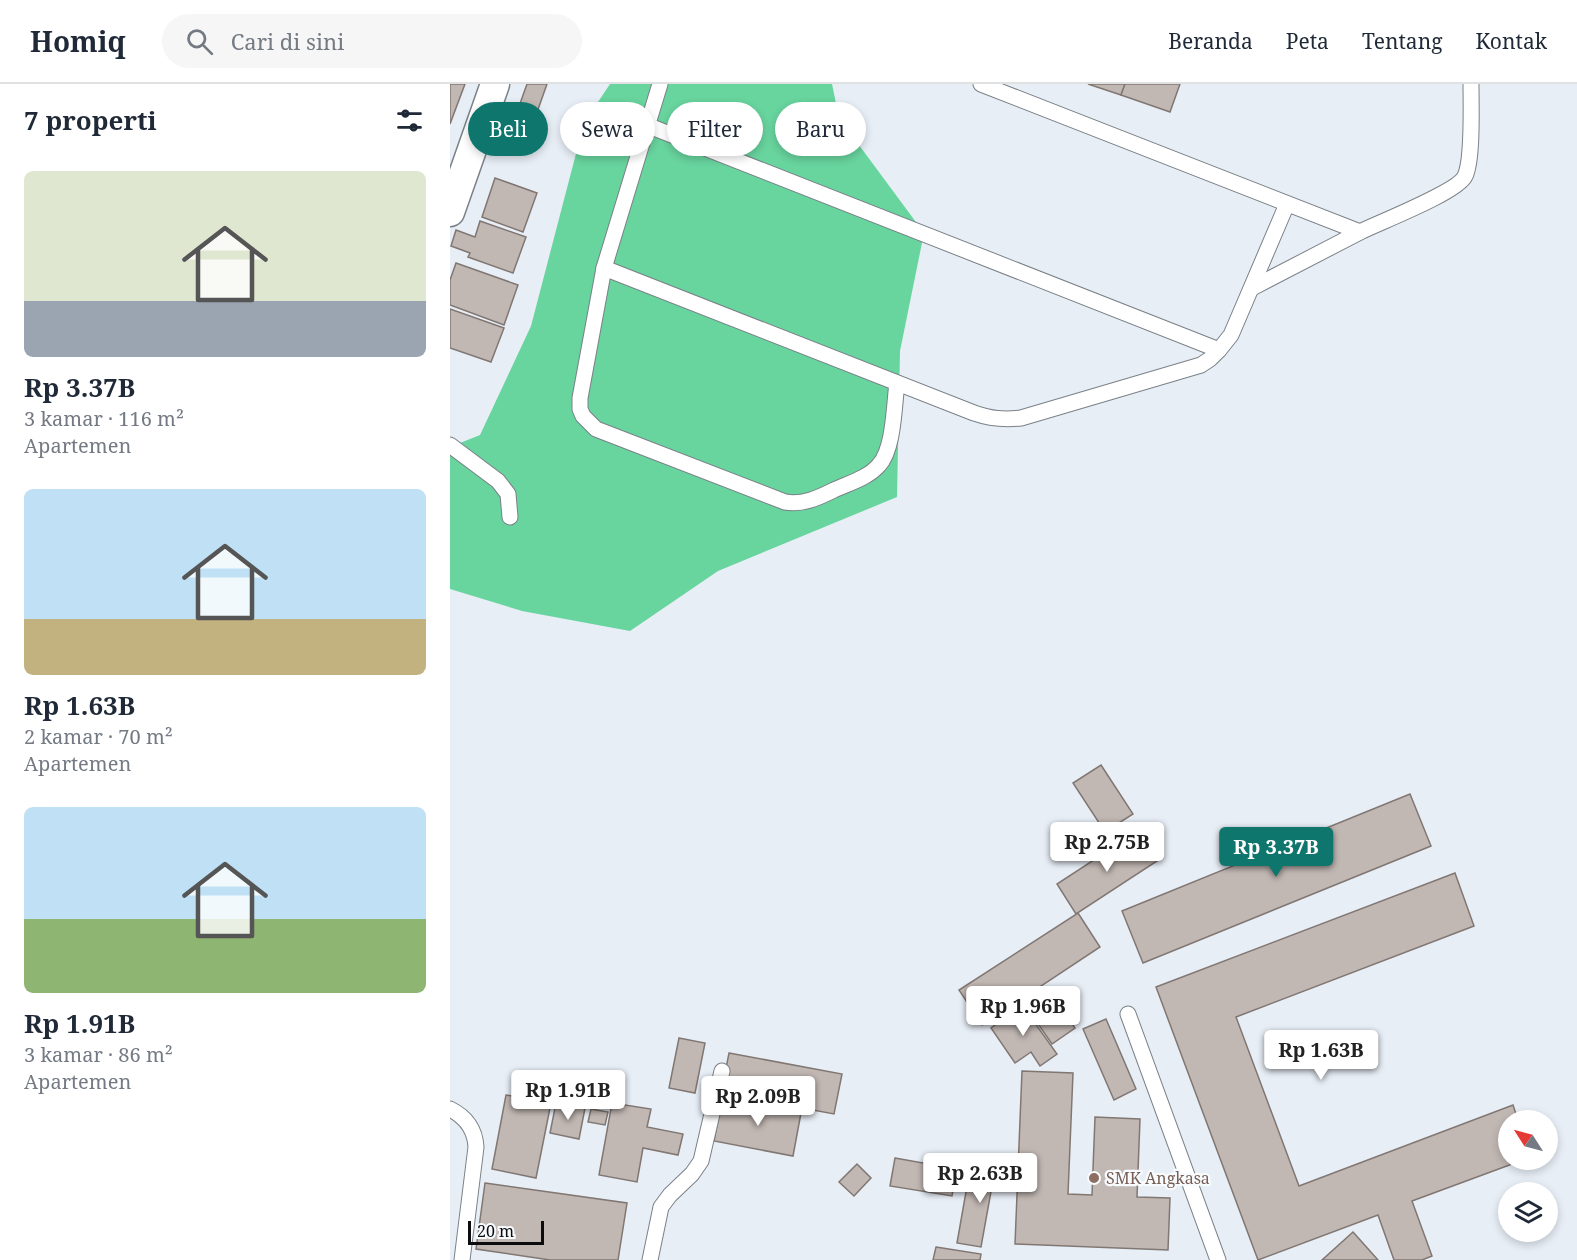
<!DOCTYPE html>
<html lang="id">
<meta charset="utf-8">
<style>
:root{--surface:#fff;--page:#f6f6f7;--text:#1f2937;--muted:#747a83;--line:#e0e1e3;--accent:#0f766e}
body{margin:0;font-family:"Noto Serif",serif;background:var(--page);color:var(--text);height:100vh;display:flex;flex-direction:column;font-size:22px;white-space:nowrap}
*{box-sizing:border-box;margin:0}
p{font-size:20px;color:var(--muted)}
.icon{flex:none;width:33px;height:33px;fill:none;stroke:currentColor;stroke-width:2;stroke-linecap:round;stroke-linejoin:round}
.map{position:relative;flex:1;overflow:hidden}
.panel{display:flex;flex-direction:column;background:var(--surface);width:450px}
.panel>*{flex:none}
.guide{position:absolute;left:18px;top:18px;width:570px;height:54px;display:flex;gap:12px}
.needle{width:39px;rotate:306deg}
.controls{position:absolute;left:1048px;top:1026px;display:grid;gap:12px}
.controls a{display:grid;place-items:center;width:60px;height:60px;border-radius:50%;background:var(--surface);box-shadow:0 3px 9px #0003;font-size:30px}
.scale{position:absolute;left:18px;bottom:15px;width:76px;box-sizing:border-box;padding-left:6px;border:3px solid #0a0c0e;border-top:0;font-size:16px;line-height:21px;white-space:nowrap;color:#0a0c0e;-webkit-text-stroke:4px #f8fbfe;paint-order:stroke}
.price{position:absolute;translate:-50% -51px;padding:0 14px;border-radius:6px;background:#fff;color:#222;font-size:20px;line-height:39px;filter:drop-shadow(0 2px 3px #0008)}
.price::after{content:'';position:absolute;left:50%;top:36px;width:18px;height:14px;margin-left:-9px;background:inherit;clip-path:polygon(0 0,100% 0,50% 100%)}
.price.selected{background:var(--accent);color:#fff}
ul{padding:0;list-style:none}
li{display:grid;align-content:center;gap:12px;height:318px;padding:0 24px}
li span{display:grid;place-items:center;height:186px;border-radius:9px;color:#555}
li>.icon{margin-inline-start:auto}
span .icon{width:108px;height:108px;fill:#fffc;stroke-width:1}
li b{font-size:26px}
h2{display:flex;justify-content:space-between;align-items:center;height:72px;padding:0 24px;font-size:26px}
.tag{padding:0 21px;border-radius:27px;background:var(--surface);box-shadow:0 3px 9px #0003;font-size:21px;line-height:54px}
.tag.selected{background:var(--accent);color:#fff}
header{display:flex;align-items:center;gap:36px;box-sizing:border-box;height:84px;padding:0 30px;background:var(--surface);border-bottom:2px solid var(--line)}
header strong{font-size:28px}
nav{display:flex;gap:33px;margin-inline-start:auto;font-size:21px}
.search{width:420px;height:54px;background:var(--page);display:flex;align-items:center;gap:15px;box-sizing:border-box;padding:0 21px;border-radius:33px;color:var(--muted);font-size:22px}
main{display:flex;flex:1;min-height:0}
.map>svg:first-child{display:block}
.forest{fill:#68d49e}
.building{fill:#c1b7b3;stroke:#807773;stroke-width:1.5}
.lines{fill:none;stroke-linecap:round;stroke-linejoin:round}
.service-casing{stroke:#7a8187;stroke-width:17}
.minor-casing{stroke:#7a8187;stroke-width:31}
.service{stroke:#fff;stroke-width:15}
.minor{stroke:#fff;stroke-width:28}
.education-dot{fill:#8d6e63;stroke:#f8fbfe;stroke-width:2}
.labels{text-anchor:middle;stroke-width:4.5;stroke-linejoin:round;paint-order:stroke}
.education-label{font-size:16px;fill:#785e54;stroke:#f8fbfe;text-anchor:start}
</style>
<header>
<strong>Homiq</strong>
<div class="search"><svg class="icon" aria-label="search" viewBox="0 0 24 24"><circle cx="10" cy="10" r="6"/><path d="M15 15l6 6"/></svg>Cari di sini</div>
<nav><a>Beranda</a><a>Peta</a><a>Tentang</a><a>Kontak</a></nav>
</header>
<main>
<section class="panel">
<h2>7 properti<svg class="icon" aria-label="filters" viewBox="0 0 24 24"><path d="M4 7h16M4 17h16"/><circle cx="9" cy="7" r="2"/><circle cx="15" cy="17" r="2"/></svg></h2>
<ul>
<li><span style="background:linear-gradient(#dfe7d0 70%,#9aa5b1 0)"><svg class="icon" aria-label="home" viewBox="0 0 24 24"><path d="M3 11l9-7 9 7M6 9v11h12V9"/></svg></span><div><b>Rp 3.37B</b><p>3 kamar · 116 m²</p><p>Apartemen</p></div></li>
<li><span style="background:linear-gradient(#bfe0f5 70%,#c2b280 0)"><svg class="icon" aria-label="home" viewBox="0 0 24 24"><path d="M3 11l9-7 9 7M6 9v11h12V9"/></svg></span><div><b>Rp 1.63B</b><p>2 kamar · 70 m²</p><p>Apartemen</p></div></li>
<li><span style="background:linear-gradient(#bfe0f5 60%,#8fb573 0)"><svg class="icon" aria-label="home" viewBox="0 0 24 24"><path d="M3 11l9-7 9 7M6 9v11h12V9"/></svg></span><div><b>Rp 1.91B</b><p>3 kamar · 86 m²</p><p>Apartemen</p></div></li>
</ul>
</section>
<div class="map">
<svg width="1127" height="1176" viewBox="0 0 1127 1176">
<rect width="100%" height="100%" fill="#e8eef6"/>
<polygon class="forest" points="160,0 382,0 389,34 474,149 450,267 447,413 268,487 180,547 72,527 0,505 0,363 30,351 81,242 134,39"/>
<g class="building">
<polygon points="0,0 15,0 0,40"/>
<polygon points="77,0 97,0 85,34 67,28"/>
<polygon points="638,0 675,0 671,11"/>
<polygon points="675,0 730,0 720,28 671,11"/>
<polygon points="45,94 87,109 73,148 32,133"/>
<polygon points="30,137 76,153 63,189 18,173 20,169 1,162 6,146 25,153"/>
<polygon points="6,179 68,201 54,241 0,221 0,196"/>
<polygon points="0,225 54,244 41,278 0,264"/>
<polygon points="651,681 683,730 655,748 623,699"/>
<polygon points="960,710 981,762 693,879 672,827"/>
<polygon points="688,747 707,777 626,830 607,800"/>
<polygon points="1005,789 1024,842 786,933 849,1102 1063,1021 1068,1036 1059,1036 1059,1076 1073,1076 962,1117 982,1172 972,1176 944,1176 928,1131 808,1176 706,903"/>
<polygon points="628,829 650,863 532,941 509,906"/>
<polygon points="600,908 625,944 602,960 577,924"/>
<polygon points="572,921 607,970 590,982 581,968 565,979 541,944"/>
<polygon points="656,935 686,1005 664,1016 633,945"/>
<polygon points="229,954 255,959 245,1009 219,1004"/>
<polygon points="279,969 392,990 384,1030 271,1009"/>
<polygon points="572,987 623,989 618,1110 642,1111 645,1033 690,1035 687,1113 720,1114 718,1166 565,1160"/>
<polygon points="56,1011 101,1019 86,1094 42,1085"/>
<polygon points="272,1014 351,1029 343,1072 264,1057"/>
<polygon points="106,1019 135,1024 129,1055 100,1049"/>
<polygon points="162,1019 201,1025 197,1043 233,1050 228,1071 193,1064 187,1098 149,1091"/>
<polygon points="141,1025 158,1028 155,1041 138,1038"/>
<polygon points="445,1074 507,1085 502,1112 440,1102"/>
<polygon points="407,1080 421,1094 404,1112 389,1098"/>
<polygon points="520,1085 533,1087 533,1085 564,1090 562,1106 542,1102 531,1163 507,1159"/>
<polygon points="35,1099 177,1119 168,1176 100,1176 26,1165"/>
<polygon points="903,1148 928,1176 872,1176"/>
<polygon points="486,1163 531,1170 530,1176 483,1176"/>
</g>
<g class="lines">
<g class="service-casing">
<g id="service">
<path d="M210 0 154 184 130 314V325L133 332 146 345 335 418C353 421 368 414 384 406 399 399 418 394 429 381 444 365 444 321 447 299"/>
<path d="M531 0 910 148C930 138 1008 108 1015 92 1023 76 1021 21 1021 0"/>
<polyline points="199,42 769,266"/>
<path d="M154 184 524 329C541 335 554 336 571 334L751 281 760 275 769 266 781 251 837 120"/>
<polyline points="802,204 910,148"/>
<polyline points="0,361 48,397 58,410 60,433"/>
<polyline points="678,930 768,1176"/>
<path d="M0 1025C16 1033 25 1045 26 1063L12 1176"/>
<polyline points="200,1176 211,1123 220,1111 242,1090 251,1077 272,987"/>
</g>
</g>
<g class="minor-casing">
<polyline id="minor" points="0,128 45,0"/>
</g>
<use href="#service" class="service"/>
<use href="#minor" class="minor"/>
</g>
<circle class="education-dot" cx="644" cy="1094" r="6"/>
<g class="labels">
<g class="education-label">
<text x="656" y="1100">SMK Angkasa</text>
</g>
</g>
</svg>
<div class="controls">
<a><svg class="needle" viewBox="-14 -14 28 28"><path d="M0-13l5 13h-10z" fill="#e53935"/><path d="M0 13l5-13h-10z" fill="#747a83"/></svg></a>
<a><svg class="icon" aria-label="layers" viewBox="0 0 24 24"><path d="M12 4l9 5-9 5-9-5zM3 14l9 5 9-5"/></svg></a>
</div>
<div class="scale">20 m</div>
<b class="price" style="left:657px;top:789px">Rp 2.75B</b>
<b class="price selected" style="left:826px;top:794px">Rp 3.37B</b>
<b class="price" style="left:573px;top:953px">Rp 1.96B</b>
<b class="price" style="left:871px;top:997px">Rp 1.63B</b>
<b class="price" style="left:118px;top:1037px">Rp 1.91B</b>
<b class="price" style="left:308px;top:1043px">Rp 2.09B</b>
<b class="price" style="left:530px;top:1120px">Rp 2.63B</b>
<div class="guide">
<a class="tag selected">Beli</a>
<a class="tag">Sewa</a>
<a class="tag">Filter</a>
<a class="tag">Baru</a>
</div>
</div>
</main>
